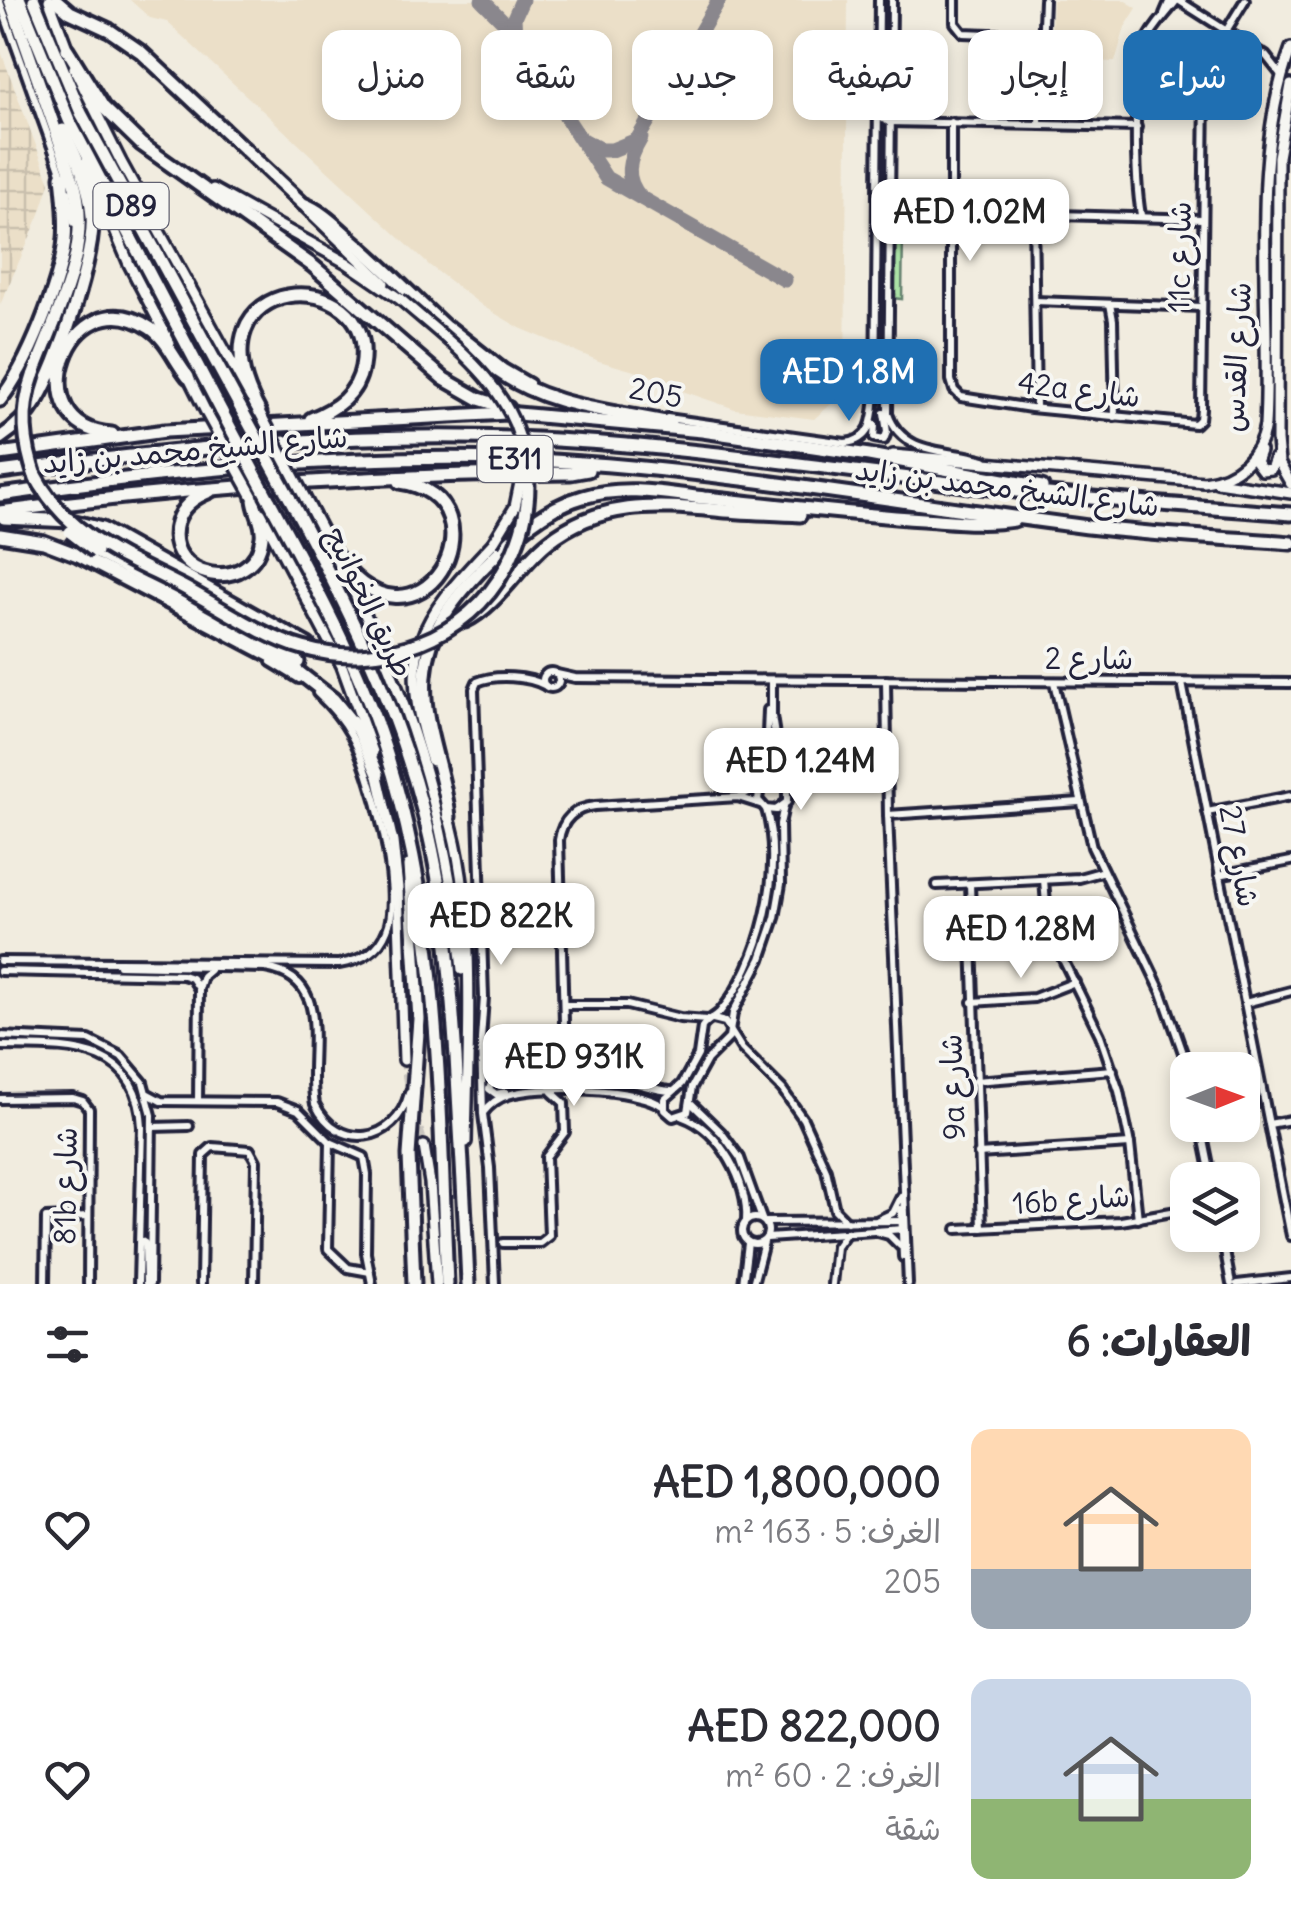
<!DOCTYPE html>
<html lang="ar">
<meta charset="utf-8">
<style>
:root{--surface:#fff;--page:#f2f2f3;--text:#2b2b33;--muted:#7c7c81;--accent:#1f6fb2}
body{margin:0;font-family:Delius,"Playpen Sans Arabic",sans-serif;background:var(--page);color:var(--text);direction:rtl;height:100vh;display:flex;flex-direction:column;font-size:38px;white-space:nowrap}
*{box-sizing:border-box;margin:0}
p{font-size:32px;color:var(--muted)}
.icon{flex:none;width:55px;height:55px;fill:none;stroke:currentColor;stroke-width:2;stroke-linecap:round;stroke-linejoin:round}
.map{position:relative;height:1284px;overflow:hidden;direction:ltr}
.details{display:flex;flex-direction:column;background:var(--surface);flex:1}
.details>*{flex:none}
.hud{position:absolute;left:30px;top:30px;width:1232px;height:90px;direction:rtl;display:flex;gap:20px}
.needle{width:65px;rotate:89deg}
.buttons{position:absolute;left:1170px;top:1052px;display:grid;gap:20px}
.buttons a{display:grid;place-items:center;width:90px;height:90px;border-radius:20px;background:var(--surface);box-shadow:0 5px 15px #0003;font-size:50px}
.price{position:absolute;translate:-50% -85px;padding:0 22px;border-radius:20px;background:#fff;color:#222;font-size:32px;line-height:65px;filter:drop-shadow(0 2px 5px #0008)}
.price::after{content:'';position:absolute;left:50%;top:60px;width:30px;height:22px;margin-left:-15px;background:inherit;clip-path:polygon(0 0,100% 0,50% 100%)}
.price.active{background:var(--accent);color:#fff}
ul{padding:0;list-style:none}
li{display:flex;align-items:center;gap:30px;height:250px;padding:0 40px}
li span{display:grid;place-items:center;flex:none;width:280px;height:200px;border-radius:20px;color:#555}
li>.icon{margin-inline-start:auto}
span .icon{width:120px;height:120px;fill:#fffc;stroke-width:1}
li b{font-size:42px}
h2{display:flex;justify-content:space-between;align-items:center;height:120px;padding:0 40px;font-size:42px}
.chip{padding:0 35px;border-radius:20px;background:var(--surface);box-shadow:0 5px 15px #0003;font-size:35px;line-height:90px}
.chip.active{background:var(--accent);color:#fff}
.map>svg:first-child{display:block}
.built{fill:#ebdfc8}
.industrial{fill:url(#industrial-grid)}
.green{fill:url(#green-dots);stroke:#668270;stroke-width:2.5}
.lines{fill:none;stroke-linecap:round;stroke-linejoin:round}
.taxiway{stroke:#8a878d;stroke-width:15}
.major-tunnel{stroke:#c8c4be;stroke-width:9;stroke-dasharray:9 4.5;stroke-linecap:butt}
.minor-casing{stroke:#22223b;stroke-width:14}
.major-casing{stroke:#22223b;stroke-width:16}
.highway-casing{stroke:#22223b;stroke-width:19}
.minor{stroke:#f6f6f2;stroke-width:6}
.major{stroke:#f6f6f2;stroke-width:9}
.highway{stroke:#f6f6f2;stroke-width:11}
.major-bridge-casing{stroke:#22223b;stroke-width:16;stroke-linecap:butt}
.highway-bridge-casing{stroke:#22223b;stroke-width:19;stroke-linecap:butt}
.major-bridge{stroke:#f6f6f2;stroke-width:9}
.highway-bridge{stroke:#f6f6f2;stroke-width:11}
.labels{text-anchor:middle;stroke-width:8;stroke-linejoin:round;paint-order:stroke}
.shield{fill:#f6f6f2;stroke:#626272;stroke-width:2.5}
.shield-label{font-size:28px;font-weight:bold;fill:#22223b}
.street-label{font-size:30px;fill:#22223b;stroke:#f6f6f2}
</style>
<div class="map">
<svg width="1291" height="1284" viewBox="0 0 1291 1284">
<defs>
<pattern id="industrial-grid" width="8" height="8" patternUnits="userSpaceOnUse" patternTransform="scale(2.5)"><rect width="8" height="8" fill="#ebdfc8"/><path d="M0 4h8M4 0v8" fill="none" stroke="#c9bfad"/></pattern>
<pattern id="green-dots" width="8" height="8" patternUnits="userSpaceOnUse" patternTransform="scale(2.5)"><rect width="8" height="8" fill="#abe2a6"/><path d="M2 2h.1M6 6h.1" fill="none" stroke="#93c290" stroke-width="1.8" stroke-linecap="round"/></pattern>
</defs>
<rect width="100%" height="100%" fill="#f1ecdf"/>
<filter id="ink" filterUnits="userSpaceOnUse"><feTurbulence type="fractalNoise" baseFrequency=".01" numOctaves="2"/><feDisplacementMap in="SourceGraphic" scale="20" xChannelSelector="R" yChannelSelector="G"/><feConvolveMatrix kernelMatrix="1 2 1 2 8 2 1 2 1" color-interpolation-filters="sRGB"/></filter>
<g filter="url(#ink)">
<g class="built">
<polygon points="130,0 848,0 845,392 814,419 735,409 662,384 652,376 599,361 520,328 484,307 429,265 167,22 150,18"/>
<polygon points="1052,0 1124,0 1137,8 1125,27 1115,62 1051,60"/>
</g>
<polygon class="industrial" points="0,49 50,183 40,214 0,305"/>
<polygon class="green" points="903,231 902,299 892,298 892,236"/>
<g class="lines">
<g class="taxiway">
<polyline points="482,0 503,21 606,178 785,280"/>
<polyline points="515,36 514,18 522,0"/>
<path d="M641 138C628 160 623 178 641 198"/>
<polyline points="585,141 601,150 612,150 637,140 719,0"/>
</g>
<g class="major-tunnel">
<polyline points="404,1060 410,1097"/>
<polyline points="415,1117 424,1146"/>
</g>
<g class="minor-casing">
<g id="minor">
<path d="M892 0 888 414C903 457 949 449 985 460"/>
<polyline points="955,0 955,23 963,33 1043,36"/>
<polyline points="1178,0 1266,56 1281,75"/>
<polyline points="0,2 62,175"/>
<polyline points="1164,14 1170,0"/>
<polyline points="1226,31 1245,0"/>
<polyline points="882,77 883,119 889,122"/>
<polyline points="889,122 1137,127"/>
<polyline points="951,122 951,380 954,390 961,397 1031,408 1195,424 1200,419 1201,409 1205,92 1197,79 1146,43"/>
<polyline points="1039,123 1044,0"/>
<polyline points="68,191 74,223"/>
<polyline points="952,212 1202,219"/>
<polyline points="1033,215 1036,408"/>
<path d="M1141 215C1135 181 1132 75 1145 44 1153 26 1166 15 1177 0"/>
<polyline points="1035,301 1202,307"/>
<polyline points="1110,304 1113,320 1115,417"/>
<polyline points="451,326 504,368 530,383"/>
<path d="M667 418 845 443C873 440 873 417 875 394L879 0"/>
<polyline points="875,425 874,438 884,440 887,432 884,413"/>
<polyline points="271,662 299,679"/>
<circle cx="551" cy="680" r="8"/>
<polyline points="557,674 575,678 1291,683"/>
<polyline points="772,680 772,716 782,781"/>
<polyline points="886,680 888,815 908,1284"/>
<polyline points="1054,682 1092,847 1162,993 1189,1070"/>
<polyline points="1182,683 1291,1236"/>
<polyline points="765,781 768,710"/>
<polyline points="739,797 774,779 782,782 787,789 787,802 776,810 766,809 758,800 760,786"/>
<path d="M766 809C784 870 761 963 720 1012 714 1018 707 1020 702 1027L698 1055 682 1084 665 1099V1110L673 1117 688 1112 692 1087 707 1060 729 1038 733 1013 761 959 775 918 781 884 780 824 784 806"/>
<polyline points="1207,812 1291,796"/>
<polyline points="888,815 1080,802"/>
<polyline points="1219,875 1291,861"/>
<polyline points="1044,880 1048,929 1100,1035 1119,1091 1130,1144 1138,1219"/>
<polyline points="970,884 982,1228"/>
<polyline points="937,885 1079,878 1101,872"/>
<path d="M0 961 339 964C360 961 379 951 387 930 404 890 372 772 351 735 342 718 330 705 317 693"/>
<path d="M119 965 265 968C337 979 305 1055 315 1104 338 1152 396 1144 409 1093"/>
<polyline points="0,971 183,975 192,978 199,989"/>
<polyline points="972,1002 1034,998 1075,982"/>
<polyline points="1245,1003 1291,991"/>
<polyline points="564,1005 627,1005 680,1018 707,1020"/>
<polyline points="713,1019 725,1022 742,1049 782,1089 803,1119 826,1170 835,1210 847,1222"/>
<polyline points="0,1036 89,1040 121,1056 143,1082 152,1115 150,1284"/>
<path d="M0 1046C65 1047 138 1040 142 1127L138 1284"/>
<path d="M481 1063C504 1094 582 1078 617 1080 636 1082 653 1090 671 1091"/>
<path d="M579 1080 570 1072 565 1059 559 840C562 819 575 808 595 806L738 797 760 804"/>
<polyline points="501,1081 492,1081 489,1089 496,1094 506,1092"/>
<polyline points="975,1081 1113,1070"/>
<polyline points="148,1094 161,1101 277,1102 298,1110 330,1142 364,1157 367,1174 366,1253 372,1284"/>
<polyline points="0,1099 73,1098 83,1101 89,1109 88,1284"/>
<polyline points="198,1101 199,989 203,976 210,970"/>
<polyline points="691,1103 721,1132 740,1158 762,1219"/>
<path d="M483 1113C490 1104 497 1098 508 1095 539 1085 638 1087 664 1107"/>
<path d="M683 1117C720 1130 749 1183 746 1221"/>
<polyline points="1269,1124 1291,1120"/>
<polyline points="1201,1125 1212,1180"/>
<polyline points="152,1127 189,1126"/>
<polyline points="330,1142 328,1249 348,1268 370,1272"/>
<polyline points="978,1154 1130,1144"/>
<polyline points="901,1209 903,1257"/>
<circle cx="755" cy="1231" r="13"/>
<polyline points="878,1220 893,1213 901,1197"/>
<polyline points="766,1222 905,1221"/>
<polyline points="957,1229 1121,1221 1188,1209"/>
<polyline points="878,1232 889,1235 900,1246"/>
<polyline points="1222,1235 1231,1284"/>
<polyline points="767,1238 905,1229"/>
<polyline points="140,1240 145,1243 146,1284"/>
<polyline points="503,1243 540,1243 549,1236 546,1157 565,1132 564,1103 552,1092"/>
<polyline points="45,1284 46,1218 88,1216"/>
<polyline points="201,1284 203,1155 212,1147 250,1150 256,1161 254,1284"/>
<path d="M495 1284 490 1168 483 1114 481 1040 484 997 474 689 477 682C495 674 529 676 546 686"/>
<polyline points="743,1284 748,1243"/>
<polyline points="753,1284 764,1242"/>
<polyline points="832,1284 836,1247 846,1233"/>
<polyline points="1237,1284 1291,1278"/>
</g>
</g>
<g class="major-casing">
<g id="major">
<polyline points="49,0 69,53"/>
<polyline points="74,68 121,162 251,398"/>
<polyline points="1291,85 1278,157 1277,440 1279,463 1291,484"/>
<polyline points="86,162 129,264 170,343"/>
<polyline points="213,189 347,263 400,299"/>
<polyline points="305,207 384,283"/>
<polyline points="187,374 207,414"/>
<polyline points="1260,451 1256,462 1262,470 1271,469 1275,458"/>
<path d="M893 455 1204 482C1236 478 1260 457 1265 425 1272 303 1248 163 1291 48"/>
<polyline points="1217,482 1291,493"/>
<path d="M305 498C337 559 371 621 396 685 432 777 453 873 462 970"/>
<polyline points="261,513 342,666 373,752"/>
<path d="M432 761C396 652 418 622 493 543"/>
<polyline points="377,772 393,842 398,888 404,1060"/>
<path d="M448 814C477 911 468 1040 466 1142"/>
<polyline points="424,1146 430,1183 437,1284"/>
</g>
</g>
<g class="highway-casing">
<g id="highway">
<path d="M10 0 75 186C92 251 55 316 33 376"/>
<polyline points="20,0 69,120 222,412"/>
<polyline points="34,0 81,113 240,407"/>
<path d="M56 0 70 12 109 30 141 52 303 204C322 211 337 227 352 240 401 281 444 331 495 369 547 407 609 410 670 423"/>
<polyline points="67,49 103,107 141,144 313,266 444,379 479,399 508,408"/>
<path d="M0 400C27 367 61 282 65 239 67 218 64 197 62 176"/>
<path d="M260 413C180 269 381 260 362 367 357 395 336 409 311 419"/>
<path d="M112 434C16 428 68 274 150 328 167 339 175 361 188 377"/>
<path d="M0 438C15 428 28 415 37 400 58 365 95 256 92 216 90 185 77 158 63 130"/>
<polyline points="0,454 165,431 507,413 702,431 869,455 1042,487"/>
<path d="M0 472C178 448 356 430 537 439 686 446 833 469 981 487 1084 499 1188 506 1291 514"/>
<path d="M210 491C194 497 182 506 177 522 161 580 255 597 262 537 264 523 255 513 254 499"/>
<path d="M0 495C170 471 339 454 511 459 700 466 886 501 1073 525 1145 535 1218 537 1291 543"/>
<path d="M289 497C343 598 394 698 423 810 445 891 450 973 456 1057 460 1133 465 1208 468 1284"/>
<path d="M269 500C313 581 357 660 385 748 441 920 439 1105 447 1284"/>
<path d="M0 512C190 486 380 475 571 473L588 470"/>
<polyline points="4,518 71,521 102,529 308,645"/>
<polyline points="0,535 44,542 78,555 292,667 333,699 359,731"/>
<path d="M332 550C419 680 513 498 400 482"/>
<polyline points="96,552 298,662"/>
<path d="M465 621C498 605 519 565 548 542 599 501 655 505 716 510 744 513 772 513 800 515"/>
<polyline points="357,727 378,774"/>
<path d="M449 817C444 770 421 723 425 676 429 628 453 599 485 566 513 537 543 508 583 497 623 485 664 493 704 498 777 505 849 514 923 519 953 521 984 525 1014 520"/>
<polyline points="409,866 419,1019 409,1155 414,1284"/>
</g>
</g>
<use href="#minor" class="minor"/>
<use href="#major" class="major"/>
<use href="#highway" class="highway"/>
<g class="major-bridge-casing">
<g id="major-bridge">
<path d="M400 299C450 343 510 383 523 452"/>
<polyline points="260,413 305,498"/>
<polyline points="207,414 253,497"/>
<polyline points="493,543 515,507 523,468"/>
</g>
</g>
<g class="highway-bridge-casing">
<g id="highway-bridge">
<path d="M33 376C20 412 24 443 36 479"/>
<polyline points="240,407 289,497"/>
<polyline points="222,412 269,500"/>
<path d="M34 473C66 536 121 555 181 586 217 605 265 638 303 648 380 670 469 639 506 567 525 531 534 490 523 450"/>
<polyline points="70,532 96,552"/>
</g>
</g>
<use href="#major-bridge" class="major-bridge"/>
<use href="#highway-bridge" class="highway-bridge"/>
</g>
</g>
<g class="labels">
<g class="shield">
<rect x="93.5" y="183" width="75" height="46" rx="8"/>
<rect x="477.5" y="436" width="75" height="46" rx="8"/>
</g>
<g class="shield-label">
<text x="131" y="216">D89</text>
<text x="515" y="469">E311</text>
</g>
<g class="street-label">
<text transform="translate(1180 257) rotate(-89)" y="10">11c شارع</text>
<text transform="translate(1237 357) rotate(-87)" y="10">شارع القدس</text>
<text transform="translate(1079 390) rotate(7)" y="10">42a شارع</text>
<text transform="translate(656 393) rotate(11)" y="10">205</text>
<text transform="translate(195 450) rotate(-5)" y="10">شارع الشيخ محمد بن زايد</text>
<text transform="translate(1007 488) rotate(7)" y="10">شارع الشيخ محمد بن زايد</text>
<text transform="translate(369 602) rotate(64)" y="10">طريق الخوانيج</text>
<text x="1089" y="669">شارع 2</text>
<text transform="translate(1239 856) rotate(79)" y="10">شارع 27</text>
<text transform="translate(953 1087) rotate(-92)" y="10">9a شارع</text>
<text transform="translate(66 1186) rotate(-89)" y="10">81b شارع</text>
<text transform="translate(1071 1200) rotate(-4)" y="10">16b شارع</text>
</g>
</g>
</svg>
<div class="buttons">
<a><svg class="needle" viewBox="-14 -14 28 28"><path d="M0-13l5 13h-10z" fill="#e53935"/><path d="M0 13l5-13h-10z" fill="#7c7c81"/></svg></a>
<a><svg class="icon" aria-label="layers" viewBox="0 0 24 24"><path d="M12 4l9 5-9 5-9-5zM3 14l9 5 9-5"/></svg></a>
</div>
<b class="price" style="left:970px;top:264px">AED 1.02M</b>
<b class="price active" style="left:849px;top:424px">AED 1.8M</b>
<b class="price" style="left:801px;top:813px">AED 1.24M</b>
<b class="price" style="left:501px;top:968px">AED 822K</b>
<b class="price" style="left:1021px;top:981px">AED 1.28M</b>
<b class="price" style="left:574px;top:1109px">AED 931K</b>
<div class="hud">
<a class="chip active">شراء</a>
<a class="chip">إيجار</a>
<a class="chip">تصفية</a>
<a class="chip">جديد</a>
<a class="chip">شقة</a>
<a class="chip">منزل</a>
</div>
</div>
<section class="details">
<h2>العقارات: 6<svg class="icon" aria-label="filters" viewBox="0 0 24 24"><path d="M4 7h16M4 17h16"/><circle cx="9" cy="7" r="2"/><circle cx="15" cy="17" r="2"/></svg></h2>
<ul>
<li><span style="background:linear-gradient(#ffd9b3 70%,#9aa5b1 0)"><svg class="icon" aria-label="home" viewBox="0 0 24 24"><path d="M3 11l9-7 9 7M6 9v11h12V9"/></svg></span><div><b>AED 1,800,000</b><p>الغرف: 5 · 163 m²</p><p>205</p></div><svg class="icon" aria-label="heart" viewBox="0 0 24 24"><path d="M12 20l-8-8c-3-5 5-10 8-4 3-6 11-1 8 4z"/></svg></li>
<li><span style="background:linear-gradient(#c9d6e8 60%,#8fb573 0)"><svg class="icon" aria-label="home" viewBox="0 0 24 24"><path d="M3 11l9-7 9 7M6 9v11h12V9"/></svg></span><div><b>AED 822,000</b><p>الغرف: 2 · 60 m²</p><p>شقة</p></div><svg class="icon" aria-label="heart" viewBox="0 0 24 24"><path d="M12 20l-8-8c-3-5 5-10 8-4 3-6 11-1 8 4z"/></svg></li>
</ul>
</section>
